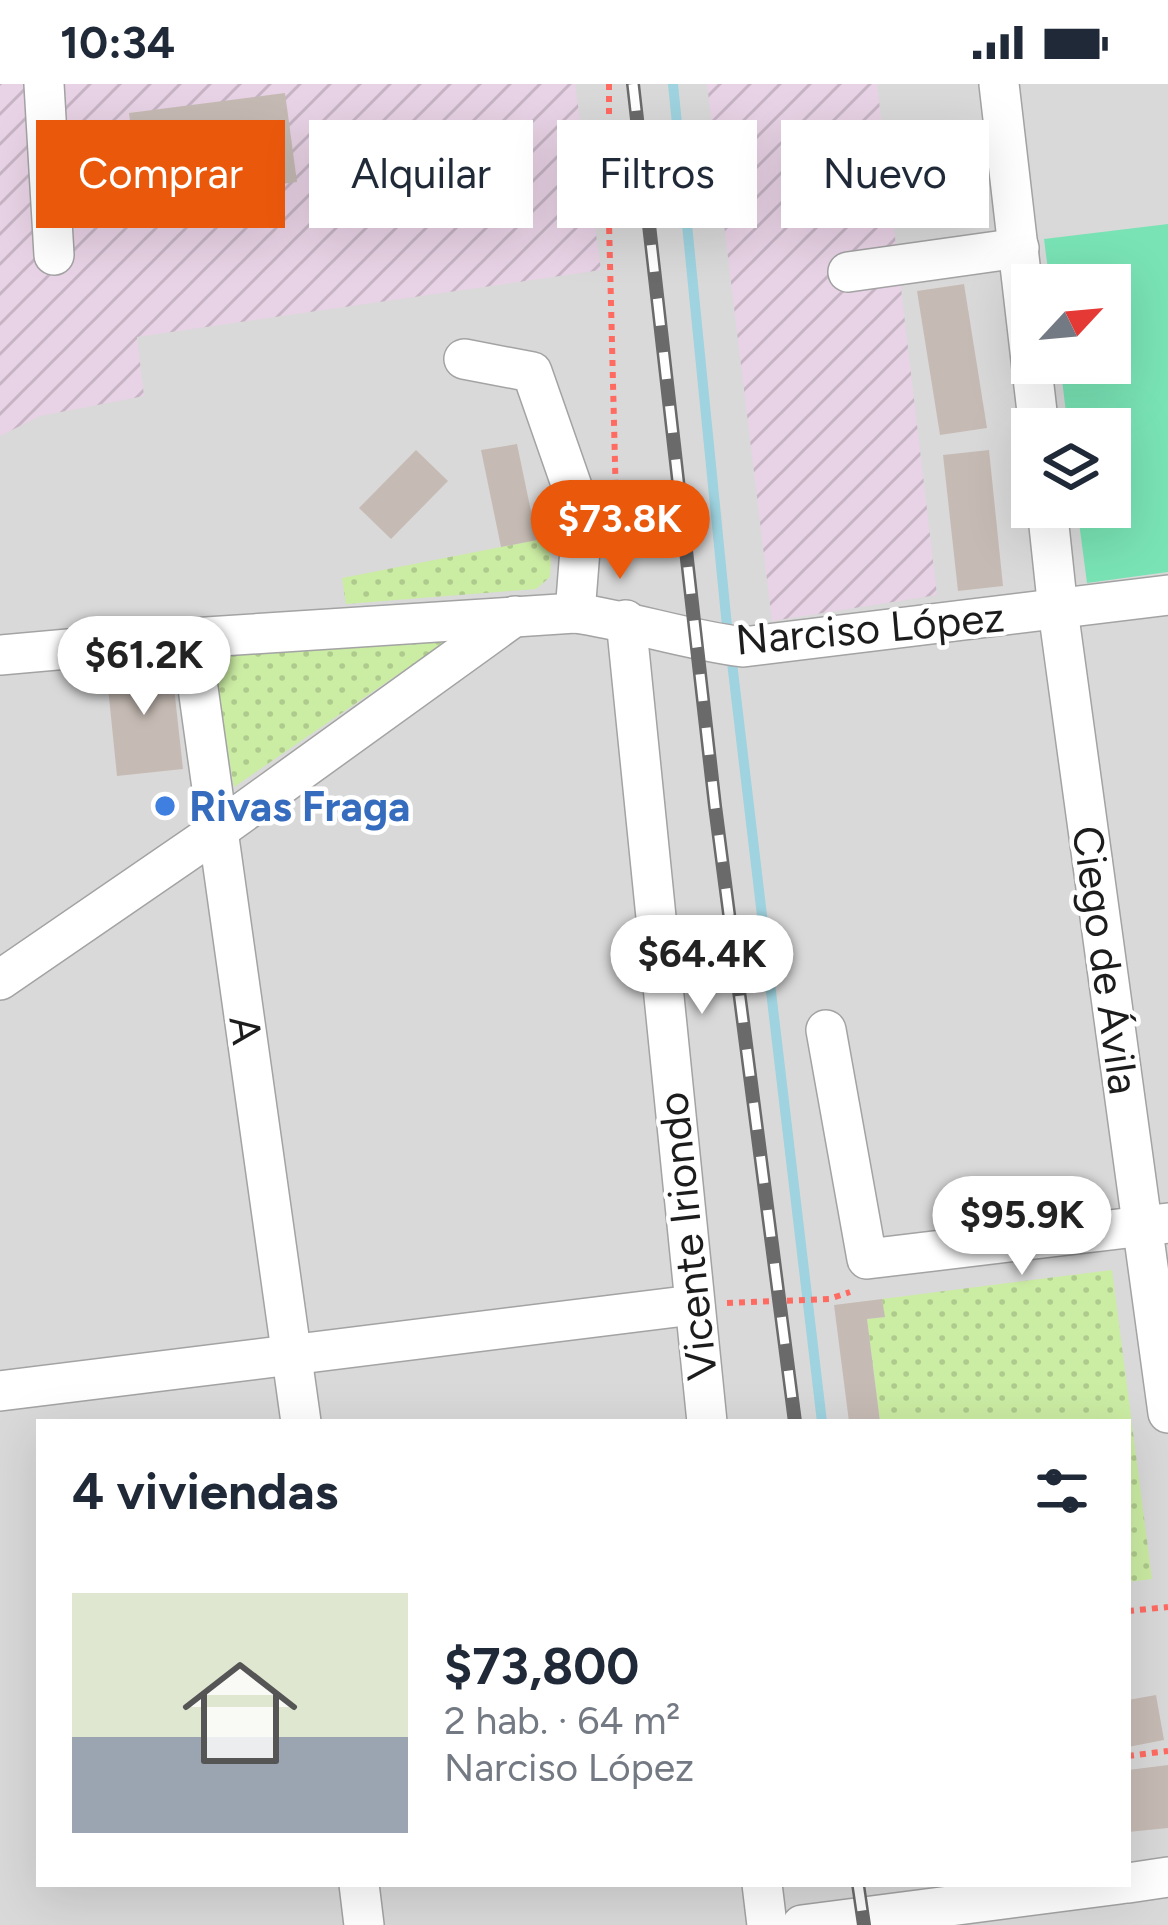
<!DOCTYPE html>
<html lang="es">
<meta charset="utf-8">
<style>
:root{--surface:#fff;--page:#f2f2f3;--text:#1f2937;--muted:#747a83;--accent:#ea580c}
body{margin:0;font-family:Figtree,sans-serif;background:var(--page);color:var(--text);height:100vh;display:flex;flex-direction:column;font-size:45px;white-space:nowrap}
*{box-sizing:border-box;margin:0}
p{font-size:39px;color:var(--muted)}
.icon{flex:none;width:66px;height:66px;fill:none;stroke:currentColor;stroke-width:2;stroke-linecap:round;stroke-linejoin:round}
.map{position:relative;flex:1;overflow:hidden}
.details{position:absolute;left:36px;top:1335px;width:1095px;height:468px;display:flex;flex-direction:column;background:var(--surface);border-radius:0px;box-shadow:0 12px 48px #0002}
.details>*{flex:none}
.hud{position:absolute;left:36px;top:36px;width:1098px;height:108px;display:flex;gap:24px}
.needle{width:78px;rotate:64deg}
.fabs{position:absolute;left:1011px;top:180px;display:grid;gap:24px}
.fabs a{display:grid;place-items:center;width:120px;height:120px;border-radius:0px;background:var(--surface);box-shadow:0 12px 48px #0002;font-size:60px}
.price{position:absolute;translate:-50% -102px;padding:0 27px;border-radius:42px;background:#fff;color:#222;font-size:39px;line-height:78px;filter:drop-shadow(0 3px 6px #0008)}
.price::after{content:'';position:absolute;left:50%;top:72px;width:36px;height:27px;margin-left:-18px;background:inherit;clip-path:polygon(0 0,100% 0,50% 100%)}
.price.on{background:var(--accent);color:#fff}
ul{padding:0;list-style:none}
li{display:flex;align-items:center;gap:36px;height:300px;padding:0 36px}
li span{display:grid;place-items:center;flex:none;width:336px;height:240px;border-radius:0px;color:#555}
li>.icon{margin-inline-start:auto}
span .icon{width:144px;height:144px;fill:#fffc;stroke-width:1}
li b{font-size:51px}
h2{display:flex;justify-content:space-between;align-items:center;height:144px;padding:0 36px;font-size:51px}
.chip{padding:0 42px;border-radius:0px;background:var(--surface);box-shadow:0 12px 48px #0002;font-size:42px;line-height:108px}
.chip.on{background:var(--accent);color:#fff}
.status{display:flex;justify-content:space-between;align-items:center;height:84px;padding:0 60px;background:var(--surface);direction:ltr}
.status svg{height:33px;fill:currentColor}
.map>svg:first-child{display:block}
.residential{fill:#dad9d9;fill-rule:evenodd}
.industrial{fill:url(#industrial-furrows)}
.grass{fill:url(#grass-dots)}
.pitch{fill:#79e3b5}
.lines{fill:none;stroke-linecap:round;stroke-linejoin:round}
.stream{stroke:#9ed3df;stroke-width:10}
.building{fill:#c6bbb4}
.minor-casing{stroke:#a3a3a3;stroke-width:42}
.path{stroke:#ff6a61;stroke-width:6;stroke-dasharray:6 6;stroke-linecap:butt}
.minor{stroke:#fff;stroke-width:39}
.rail-casing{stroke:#6a6a6a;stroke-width:14}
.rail{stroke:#fff;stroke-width:9;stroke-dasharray:27;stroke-linecap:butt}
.shop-dot{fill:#3f7fe0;stroke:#fff;stroke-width:4.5}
.labels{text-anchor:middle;stroke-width:9;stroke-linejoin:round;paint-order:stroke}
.street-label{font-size:42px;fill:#1c1c1c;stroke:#fff}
.shop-label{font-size:42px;font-weight:bold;fill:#366cbe;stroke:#fff;text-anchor:start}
</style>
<div class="status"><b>10:34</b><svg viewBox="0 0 49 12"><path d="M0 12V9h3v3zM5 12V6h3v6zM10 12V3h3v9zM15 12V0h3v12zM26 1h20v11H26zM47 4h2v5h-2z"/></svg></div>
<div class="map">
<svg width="1168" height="1841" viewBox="0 0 1168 1841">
<defs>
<pattern id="industrial-furrows" width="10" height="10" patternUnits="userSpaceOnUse" patternTransform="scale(3)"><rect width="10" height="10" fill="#e8d2e5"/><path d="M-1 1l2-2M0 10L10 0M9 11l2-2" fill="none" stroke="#c6b4c4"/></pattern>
<pattern id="grass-dots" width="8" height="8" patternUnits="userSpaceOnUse" patternTransform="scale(3)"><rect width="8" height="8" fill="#cbeca3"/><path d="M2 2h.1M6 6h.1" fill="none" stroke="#aeca8c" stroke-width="1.8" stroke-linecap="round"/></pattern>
</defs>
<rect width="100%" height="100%" fill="#eee9e1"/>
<path class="residential" d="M0 0H1168V1841H0ZM1032 201H1110V279H1032ZM1032 345H1110V423H1032ZM39 1338H1128V1800H39Z"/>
<g class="industrial">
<polygon points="0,0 575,0 601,186 137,253 144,312 40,332 0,352"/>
<polygon points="707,0 877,0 937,511 772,537"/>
</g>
<g class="grass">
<polygon points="542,455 551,472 550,493 536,505 346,520 342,494"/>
<polygon points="448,556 234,703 211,569"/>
<polygon points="1112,1186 1152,1495 1128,1498 1128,1338 880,1338 867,1235 884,1233 882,1215"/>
</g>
<polygon class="pitch" points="1168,140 1168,488 1087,499 1077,423 1110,423 1110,345 1068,345 1060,279 1110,279 1110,201 1050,201 1044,155"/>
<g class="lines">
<g class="stream">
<polyline points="673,0 728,552"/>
<polyline points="731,570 822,1338"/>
</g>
</g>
<g class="building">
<polygon points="285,9 297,98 140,117 129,29"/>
<polygon points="964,200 987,344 940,351 917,207"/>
<polygon points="517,360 537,456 501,463 481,366"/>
<polygon points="416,366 448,397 391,455 359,424"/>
<polygon points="989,366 1003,502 958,507 943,371"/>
<polygon points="171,576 183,685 117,692 106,584"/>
<polygon points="882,1215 885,1233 867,1235 880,1338 849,1338 834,1221"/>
<polygon points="1156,1611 1164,1656 1128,1663 1128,1616"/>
<polygon points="1168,1681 1168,1744 1128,1748 1128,1686"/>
</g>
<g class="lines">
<g class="minor-casing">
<g id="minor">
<polyline points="44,0 54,171"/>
<polyline points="999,0 1039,345"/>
<polyline points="848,188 1019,164"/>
<polyline points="464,275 532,288 577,417 581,453 575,529"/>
<polyline points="1047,423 1058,526 1168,1329"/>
<polyline points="626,536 707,1338"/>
<polyline points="191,554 301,1338"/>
<path d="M0 571 191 554 575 529C631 537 686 556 743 563L1168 511"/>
<polyline points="0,896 217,747 515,532"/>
<polyline points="826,946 867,1175 1168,1139"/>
<polyline points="0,1307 693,1221"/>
<polyline points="1128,1799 1168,1793"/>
<polyline points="359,1800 364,1841"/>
<polyline points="762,1800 767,1841"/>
<polyline points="802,1841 1120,1800"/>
</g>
</g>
<g class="path">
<polyline points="609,0 609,139 616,419"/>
<polyline points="727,1219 829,1215 850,1208"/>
<polyline points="1128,1527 1168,1523"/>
<polyline points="1128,1672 1168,1667"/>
</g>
<use href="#minor" class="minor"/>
<g class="rail-casing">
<g id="rail">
<polyline points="633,0 715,722 795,1338"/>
<polyline points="858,1800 864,1841"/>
</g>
</g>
<use href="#rail" class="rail"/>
</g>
<circle class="shop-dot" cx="165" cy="722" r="12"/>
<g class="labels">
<g class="street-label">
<text transform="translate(870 544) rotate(-5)" y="15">Narciso López</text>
<text transform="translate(1106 876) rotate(82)" y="15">Ciego de Ávila</text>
<text transform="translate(246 946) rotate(82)" y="15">A</text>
<text transform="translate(687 1152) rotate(-96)" y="15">Vicente Iriondo</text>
</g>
<g class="shop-label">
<text x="189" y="737">Rivas Fraga</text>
</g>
</g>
</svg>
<div class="fabs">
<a><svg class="needle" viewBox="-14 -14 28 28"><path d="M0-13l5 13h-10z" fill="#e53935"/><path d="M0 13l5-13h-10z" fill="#747a83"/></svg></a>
<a><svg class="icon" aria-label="layers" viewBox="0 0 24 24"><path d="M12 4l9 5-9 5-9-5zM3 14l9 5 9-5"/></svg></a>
</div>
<b class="price on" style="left:620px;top:498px">$73.8K</b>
<b class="price" style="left:144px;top:634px">$61.2K</b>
<b class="price" style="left:702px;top:933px">$64.4K</b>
<b class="price" style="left:1022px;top:1194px">$95.9K</b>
<div class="hud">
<a class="chip on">Comprar</a>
<a class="chip">Alquilar</a>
<a class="chip">Filtros</a>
<a class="chip">Nuevo</a>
</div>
<section class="details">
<h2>4 viviendas<svg class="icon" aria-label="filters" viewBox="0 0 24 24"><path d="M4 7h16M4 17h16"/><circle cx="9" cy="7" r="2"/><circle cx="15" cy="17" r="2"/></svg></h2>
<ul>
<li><span style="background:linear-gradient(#dfe7d0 60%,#9aa5b1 0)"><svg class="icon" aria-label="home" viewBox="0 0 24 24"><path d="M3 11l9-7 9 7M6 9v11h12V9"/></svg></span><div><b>$73,800</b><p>2 hab. · 64 m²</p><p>Narciso López</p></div></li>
</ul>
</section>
</div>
